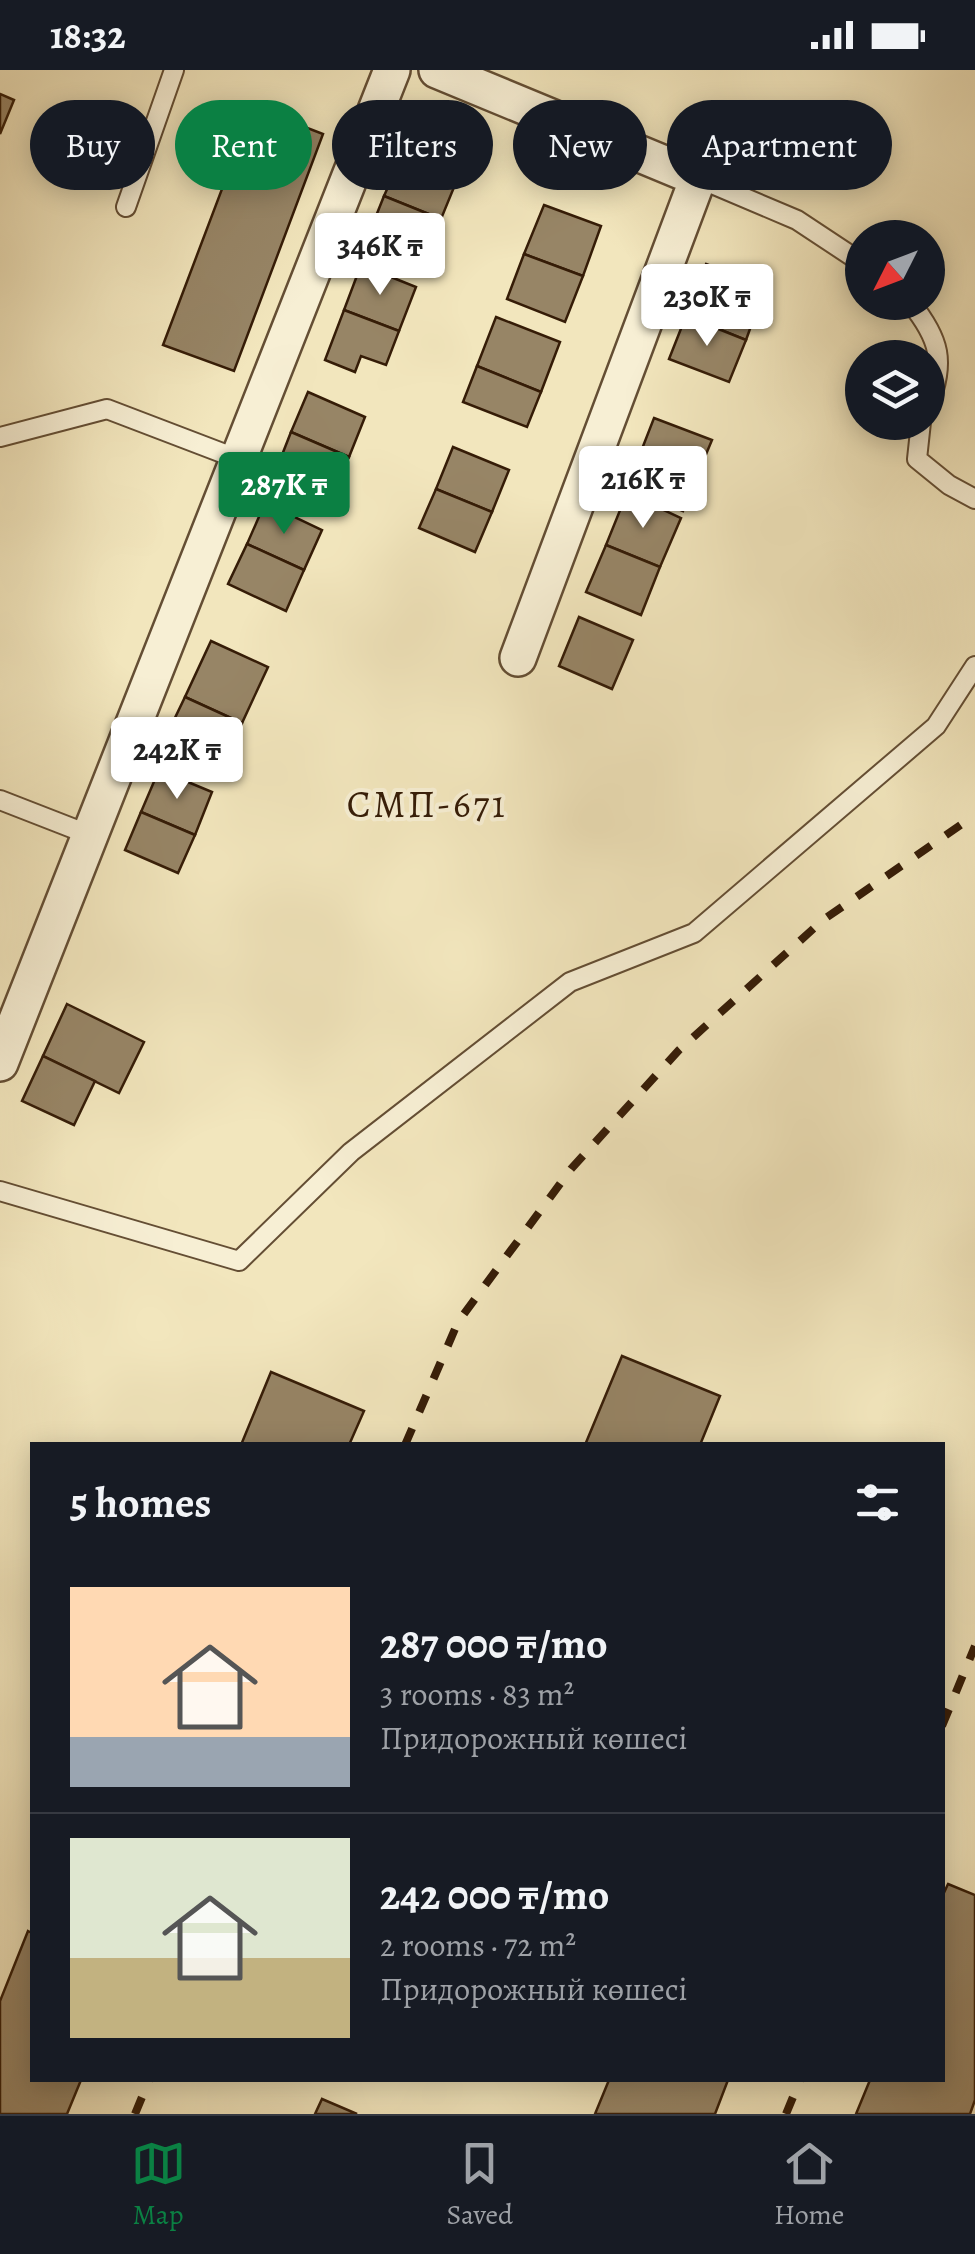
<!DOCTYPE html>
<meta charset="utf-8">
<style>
:root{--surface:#171b24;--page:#242831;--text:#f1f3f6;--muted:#9ea1a6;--line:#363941;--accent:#0b8043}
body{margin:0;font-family:Alegreya,serif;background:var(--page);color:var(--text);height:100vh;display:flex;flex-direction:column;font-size:38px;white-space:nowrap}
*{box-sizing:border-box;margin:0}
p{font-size:32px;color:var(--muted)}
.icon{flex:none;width:55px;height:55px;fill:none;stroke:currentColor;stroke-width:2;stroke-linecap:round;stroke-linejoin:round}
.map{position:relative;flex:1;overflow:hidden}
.panel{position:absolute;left:30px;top:1372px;width:915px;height:640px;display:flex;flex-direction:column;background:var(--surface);border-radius:0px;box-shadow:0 5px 25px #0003}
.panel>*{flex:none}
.hud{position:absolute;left:30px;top:30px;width:915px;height:90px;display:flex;gap:20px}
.needle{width:65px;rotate:228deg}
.tools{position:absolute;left:845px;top:150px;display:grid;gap:20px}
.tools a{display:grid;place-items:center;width:100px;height:100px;border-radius:50%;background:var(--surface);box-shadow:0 5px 25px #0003;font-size:50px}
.price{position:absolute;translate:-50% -85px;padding:0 22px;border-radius:10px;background:#fff;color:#222;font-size:32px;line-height:65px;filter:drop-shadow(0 2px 5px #0008)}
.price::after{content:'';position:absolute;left:50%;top:60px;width:30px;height:22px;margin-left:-15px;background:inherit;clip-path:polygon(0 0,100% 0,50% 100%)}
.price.on{background:var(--accent);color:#fff}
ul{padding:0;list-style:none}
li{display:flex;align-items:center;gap:30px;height:250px;padding:0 40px}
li+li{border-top:2px solid var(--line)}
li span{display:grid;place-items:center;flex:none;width:280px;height:200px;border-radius:0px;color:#555}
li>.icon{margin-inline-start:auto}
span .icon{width:120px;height:120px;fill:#fffc;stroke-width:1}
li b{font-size:42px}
h2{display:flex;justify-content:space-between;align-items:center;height:120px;padding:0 40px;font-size:42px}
.tag{padding:0 35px;border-radius:45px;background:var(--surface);box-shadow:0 5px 25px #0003;font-size:35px;line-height:90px}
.tag.on{background:var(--accent);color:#fff}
.status{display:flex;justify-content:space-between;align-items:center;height:70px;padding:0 50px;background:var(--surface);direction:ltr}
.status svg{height:28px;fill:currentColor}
.tabs{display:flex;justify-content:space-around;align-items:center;height:140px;border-top:2px solid var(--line);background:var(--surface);font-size:28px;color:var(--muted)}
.tabs a{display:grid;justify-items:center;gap:5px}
.tabs .on{color:var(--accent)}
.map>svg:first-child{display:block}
.building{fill:#978566;stroke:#351c07;stroke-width:2.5}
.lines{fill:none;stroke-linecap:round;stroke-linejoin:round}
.lane-casing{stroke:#644e34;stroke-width:22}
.street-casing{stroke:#644e34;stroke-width:40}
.lane{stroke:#f7efd4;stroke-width:18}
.street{stroke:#f7efd4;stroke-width:35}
.rail{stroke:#351c07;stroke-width:8;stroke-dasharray:18 18;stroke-linecap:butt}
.labels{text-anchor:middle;stroke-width:8;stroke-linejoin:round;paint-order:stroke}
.neighbourhood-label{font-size:38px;letter-spacing:2.5px;fill:#351c07;stroke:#f7efd4}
</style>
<div class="status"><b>18:32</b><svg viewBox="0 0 49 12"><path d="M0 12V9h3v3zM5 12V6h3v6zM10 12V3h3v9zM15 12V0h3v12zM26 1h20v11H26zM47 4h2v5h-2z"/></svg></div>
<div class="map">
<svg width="975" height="2044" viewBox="0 0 975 2044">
<rect width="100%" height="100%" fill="#f2e6bd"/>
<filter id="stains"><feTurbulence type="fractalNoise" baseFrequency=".002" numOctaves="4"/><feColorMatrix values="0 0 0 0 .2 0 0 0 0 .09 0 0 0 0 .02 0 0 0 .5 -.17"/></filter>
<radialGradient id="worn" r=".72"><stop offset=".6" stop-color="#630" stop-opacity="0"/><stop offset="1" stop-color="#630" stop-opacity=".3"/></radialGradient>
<g class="building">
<polygon points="0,24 14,30 0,64"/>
<polygon points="253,37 323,64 234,301 163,275"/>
<polygon points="403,83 459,105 441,149 384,126"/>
<polygon points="384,126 441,149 424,190 368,166"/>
<polygon points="544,135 601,156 583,206 524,184"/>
<polygon points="524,184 583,206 565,252 507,229"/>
<polygon points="706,194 765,217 746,270 686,246"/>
<polygon points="361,195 416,217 399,261 344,240"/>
<polygon points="344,240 399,261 386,295 361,286 355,302 325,290"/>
<polygon points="686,246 746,270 729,312 669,289"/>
<polygon points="496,247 560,272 541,322 477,296"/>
<polygon points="477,296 541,322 527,357 463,332"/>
<polygon points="308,322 365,347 349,387 291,362"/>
<polygon points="654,348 712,370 697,406 640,384"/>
<polygon points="291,362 349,387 330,431 273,408"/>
<polygon points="453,377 509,400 492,442 436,419"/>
<polygon points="640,384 697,406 683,441 627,418"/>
<polygon points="436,419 492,442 475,482 419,458"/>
<polygon points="627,423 681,448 660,497 606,475"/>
<polygon points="265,433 322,460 304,500 247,474"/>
<polygon points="247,474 304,500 286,541 228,514"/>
<polygon points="606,475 660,497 641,545 586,522"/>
<polygon points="579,547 633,570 612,619 559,596"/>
<polygon points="211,571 268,597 242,653 185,627"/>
<polygon points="185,627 242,653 219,702 162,675"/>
<polygon points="159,700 212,722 195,765 141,742"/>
<polygon points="141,742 195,765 178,803 125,780"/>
<polygon points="67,934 144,972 119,1023 43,986"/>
<polygon points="43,986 95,1011 74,1055 22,1031"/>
<polygon points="622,1286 720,1326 700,1375 585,1375"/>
<polygon points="271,1302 364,1341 349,1375 241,1375"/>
<polygon points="948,1814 975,1825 975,2030 970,2044 856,2044 870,2010 942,2010 942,1827"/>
<polygon points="28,1861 32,1863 32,2010 81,2010 67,2044 0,2044 0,1931"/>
<polygon points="609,2010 728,2010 715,2044 595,2044"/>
<polygon points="322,2029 357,2044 315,2044"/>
</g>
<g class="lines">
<g class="lane-casing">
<g id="lane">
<polyline points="698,108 797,150 862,193"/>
<polyline points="126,137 174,0"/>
<path d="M910 232C940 269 946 292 928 337"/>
<polyline points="921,352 917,389 949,415 975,429"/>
<polyline points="0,367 107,339 238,389"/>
<polyline points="0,730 90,765"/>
<polyline points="0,1121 239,1191 351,1082 570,912 694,863 936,656 975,596"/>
</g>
</g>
<g class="street-casing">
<g id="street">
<polyline points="437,0 698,108 518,588"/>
<polyline points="0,993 392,0"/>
</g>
</g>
<use href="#lane" class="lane"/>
<use href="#street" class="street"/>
<g class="rail">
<polyline points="405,1375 458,1252 571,1099 679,980 823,850 975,745"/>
<polyline points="942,1656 975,1576"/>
<polyline points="135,2044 149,2010"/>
<polyline points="786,2044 800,2010"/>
</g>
</g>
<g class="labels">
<g class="neighbourhood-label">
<text x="427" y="747">СМП-671</text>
</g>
</g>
<rect width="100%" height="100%" filter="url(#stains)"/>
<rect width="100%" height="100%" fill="url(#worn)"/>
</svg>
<div class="tools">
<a><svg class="needle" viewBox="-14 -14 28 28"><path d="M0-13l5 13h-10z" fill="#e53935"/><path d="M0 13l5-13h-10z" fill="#9ea1a6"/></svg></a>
<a><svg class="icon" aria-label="layers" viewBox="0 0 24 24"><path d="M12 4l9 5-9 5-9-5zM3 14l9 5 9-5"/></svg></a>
</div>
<b class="price" style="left:380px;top:228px">346K ₸</b>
<b class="price" style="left:707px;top:279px">230K ₸</b>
<b class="price" style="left:643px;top:461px">216K ₸</b>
<b class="price on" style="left:284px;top:467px">287K ₸</b>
<b class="price" style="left:177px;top:732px">242K ₸</b>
<div class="hud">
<a class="tag">Buy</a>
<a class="tag on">Rent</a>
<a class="tag">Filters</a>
<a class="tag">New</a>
<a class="tag">Apartment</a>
</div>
<section class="panel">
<h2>5 homes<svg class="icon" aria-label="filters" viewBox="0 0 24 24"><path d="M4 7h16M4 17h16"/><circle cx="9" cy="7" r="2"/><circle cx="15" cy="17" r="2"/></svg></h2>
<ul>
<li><span style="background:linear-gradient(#ffd9b3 75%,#9aa5b1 0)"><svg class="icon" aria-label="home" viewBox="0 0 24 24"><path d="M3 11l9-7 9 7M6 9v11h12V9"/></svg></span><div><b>287 000 ₸/mo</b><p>3 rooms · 83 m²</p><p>Придорожный көшесі</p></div></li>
<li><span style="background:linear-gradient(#dfe7d0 60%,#c2b280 0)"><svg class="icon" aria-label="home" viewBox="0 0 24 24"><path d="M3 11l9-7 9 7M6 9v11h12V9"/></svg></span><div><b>242 000 ₸/mo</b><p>2 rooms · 72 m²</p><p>Придорожный көшесі</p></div></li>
</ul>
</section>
</div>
<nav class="tabs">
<a class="on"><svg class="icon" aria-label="map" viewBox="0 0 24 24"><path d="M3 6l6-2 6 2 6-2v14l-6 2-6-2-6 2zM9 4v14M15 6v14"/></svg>Map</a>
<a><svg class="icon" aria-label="saved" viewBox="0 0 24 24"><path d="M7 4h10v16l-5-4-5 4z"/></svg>Saved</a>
<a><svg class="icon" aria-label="home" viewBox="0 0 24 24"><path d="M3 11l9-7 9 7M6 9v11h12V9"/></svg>Home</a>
</nav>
